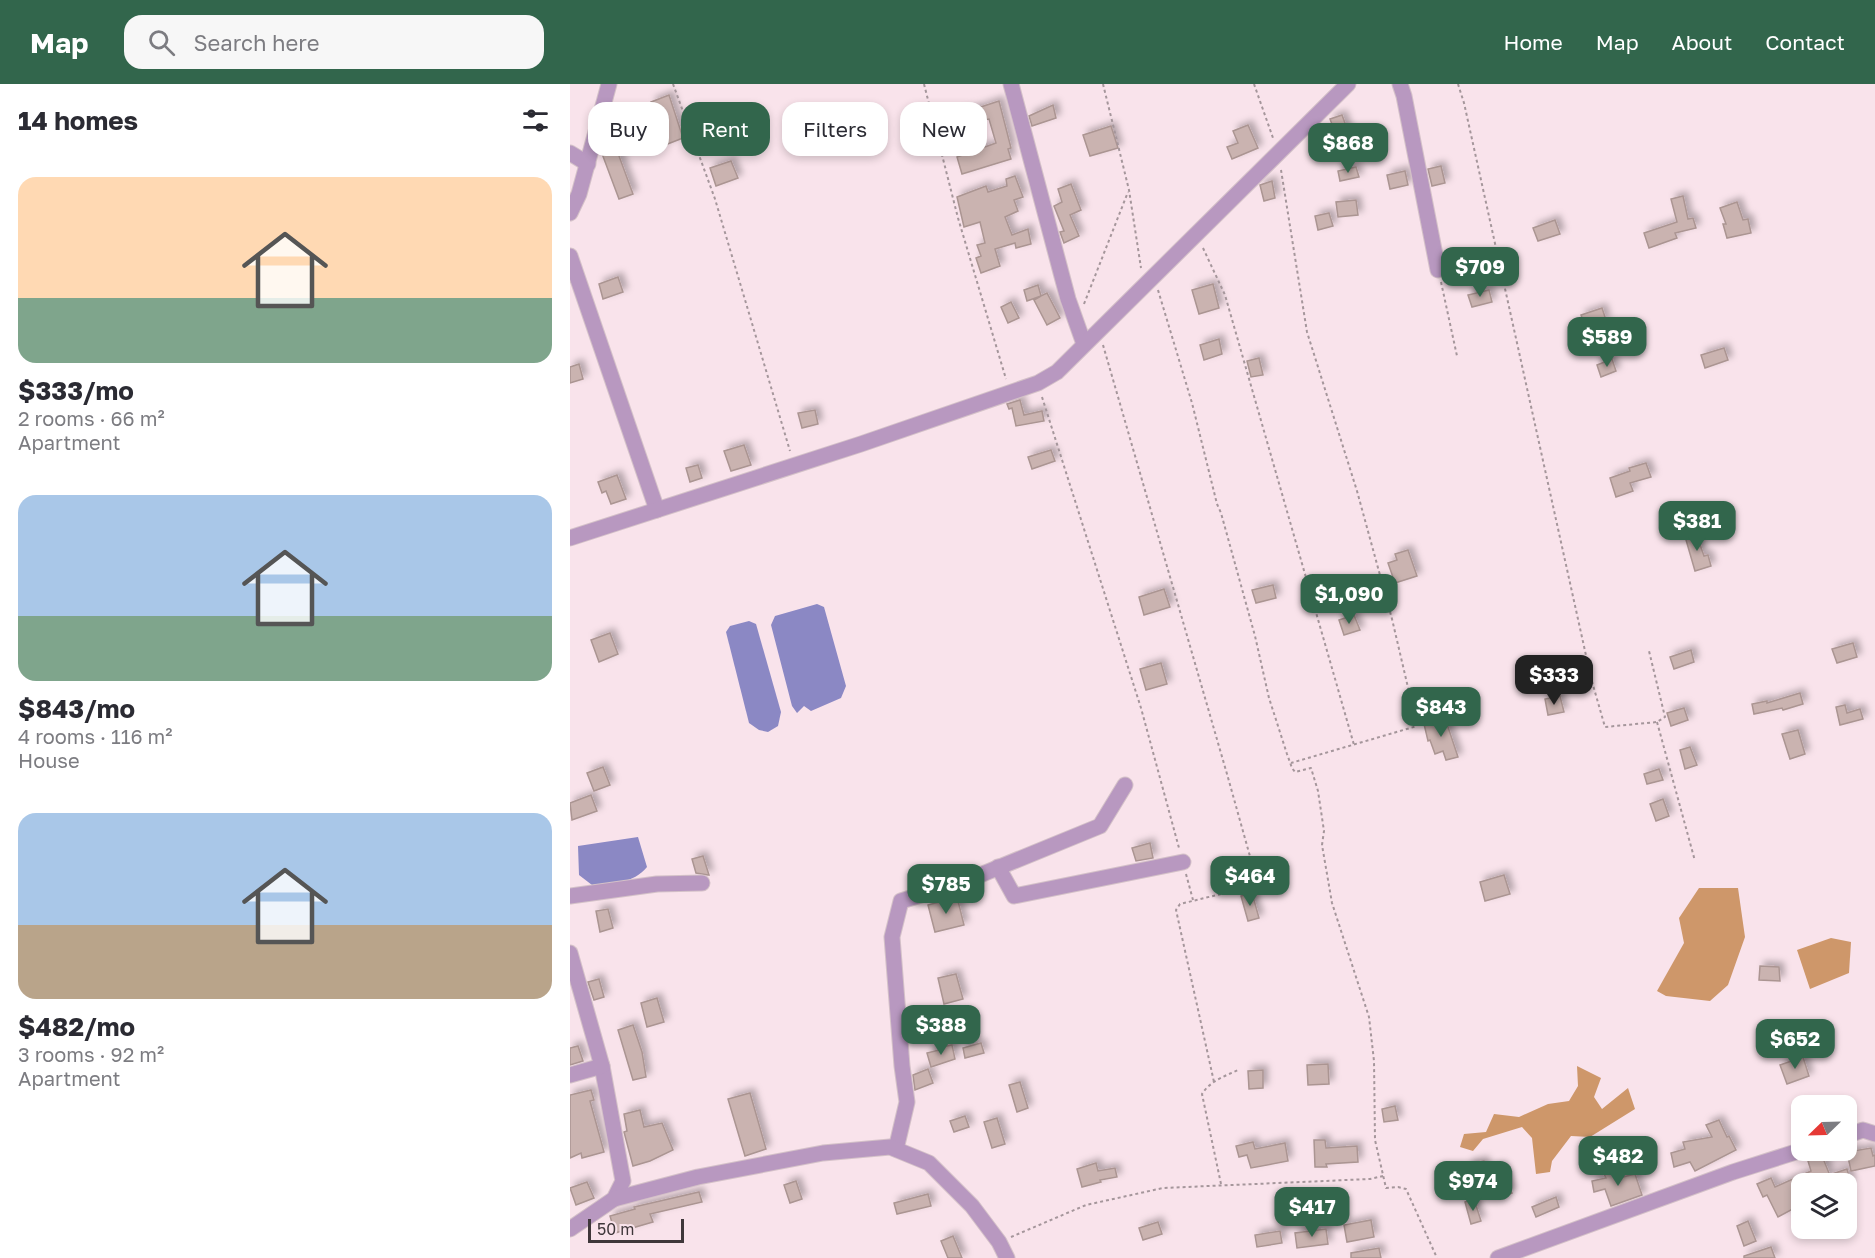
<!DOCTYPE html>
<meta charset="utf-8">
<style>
:root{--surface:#fff;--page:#f7f7f7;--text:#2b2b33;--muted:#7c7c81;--accent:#32664c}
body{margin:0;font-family:"Golos Text",sans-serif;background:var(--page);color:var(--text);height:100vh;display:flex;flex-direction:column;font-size:22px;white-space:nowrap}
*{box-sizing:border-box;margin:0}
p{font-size:20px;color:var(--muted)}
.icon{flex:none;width:33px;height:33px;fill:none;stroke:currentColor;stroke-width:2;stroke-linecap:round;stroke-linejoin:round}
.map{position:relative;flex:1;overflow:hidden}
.panel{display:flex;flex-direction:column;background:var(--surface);width:570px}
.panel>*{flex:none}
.banner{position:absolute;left:18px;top:18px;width:570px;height:54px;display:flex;gap:12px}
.needle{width:39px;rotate:247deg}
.tools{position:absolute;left:1221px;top:1011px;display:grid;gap:12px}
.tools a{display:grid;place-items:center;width:66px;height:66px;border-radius:12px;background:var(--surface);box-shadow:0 3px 9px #0003;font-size:30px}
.scale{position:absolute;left:18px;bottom:15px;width:96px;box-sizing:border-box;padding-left:6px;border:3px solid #3f373a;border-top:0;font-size:16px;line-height:21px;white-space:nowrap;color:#3f373a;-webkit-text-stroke:4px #f9e3eb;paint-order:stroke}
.price{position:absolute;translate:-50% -51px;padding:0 14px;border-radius:12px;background:var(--accent);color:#fff;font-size:20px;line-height:39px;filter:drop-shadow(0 2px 3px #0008)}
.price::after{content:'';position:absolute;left:50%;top:36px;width:18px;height:14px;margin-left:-9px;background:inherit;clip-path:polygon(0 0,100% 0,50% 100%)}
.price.current{background:#222;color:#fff}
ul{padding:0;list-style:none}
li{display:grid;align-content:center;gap:12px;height:318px;padding:0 18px}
li span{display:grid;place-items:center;height:186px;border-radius:18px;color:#555}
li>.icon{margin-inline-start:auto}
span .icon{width:108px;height:108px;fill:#fffc;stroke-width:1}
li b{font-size:26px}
h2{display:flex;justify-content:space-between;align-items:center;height:72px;padding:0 18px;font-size:26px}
.chip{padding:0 21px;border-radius:18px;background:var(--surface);box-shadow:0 3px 9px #0003;font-size:21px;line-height:54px}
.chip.current{background:var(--accent);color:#fff}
header{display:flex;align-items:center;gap:36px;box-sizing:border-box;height:84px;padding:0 30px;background:var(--accent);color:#fff}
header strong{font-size:28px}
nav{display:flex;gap:33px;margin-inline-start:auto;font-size:21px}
.search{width:420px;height:54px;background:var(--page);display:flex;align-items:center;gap:15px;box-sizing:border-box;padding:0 21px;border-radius:18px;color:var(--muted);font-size:22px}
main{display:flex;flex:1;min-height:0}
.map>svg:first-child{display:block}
.forest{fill:#ce976a}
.water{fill:#8b88c4}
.building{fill:#cab3b0;stroke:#ab9592;stroke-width:1.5;filter:url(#shadow)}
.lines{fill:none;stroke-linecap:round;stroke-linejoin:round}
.minor-casing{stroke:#d4c1c8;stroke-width:17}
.path{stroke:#a5969b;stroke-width:2;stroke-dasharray:3 3;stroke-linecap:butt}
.minor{stroke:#b898c0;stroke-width:15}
</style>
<header>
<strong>Map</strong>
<div class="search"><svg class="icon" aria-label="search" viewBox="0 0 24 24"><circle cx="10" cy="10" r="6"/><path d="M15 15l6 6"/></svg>Search here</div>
<nav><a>Home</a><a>Map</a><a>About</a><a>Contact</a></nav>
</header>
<main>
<section class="panel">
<h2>14 homes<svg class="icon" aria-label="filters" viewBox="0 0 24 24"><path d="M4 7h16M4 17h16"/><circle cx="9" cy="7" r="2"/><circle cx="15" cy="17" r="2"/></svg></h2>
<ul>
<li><span style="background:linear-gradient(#ffd9b3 65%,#7fa58c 0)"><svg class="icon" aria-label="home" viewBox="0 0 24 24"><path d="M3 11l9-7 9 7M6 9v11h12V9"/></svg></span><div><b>$333/mo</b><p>2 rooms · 66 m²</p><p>Apartment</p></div></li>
<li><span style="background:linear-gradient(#a9c7e8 65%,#7fa58c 0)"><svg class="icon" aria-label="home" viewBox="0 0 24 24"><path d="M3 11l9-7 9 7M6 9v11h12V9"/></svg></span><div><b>$843/mo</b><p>4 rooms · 116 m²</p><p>House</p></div></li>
<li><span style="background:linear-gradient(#a9c7e8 60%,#b9a48a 0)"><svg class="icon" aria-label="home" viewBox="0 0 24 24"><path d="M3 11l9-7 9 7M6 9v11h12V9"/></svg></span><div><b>$482/mo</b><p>3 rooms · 92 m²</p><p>Apartment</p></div></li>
</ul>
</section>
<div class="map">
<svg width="1305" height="1174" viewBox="0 0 1305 1174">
<defs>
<filter id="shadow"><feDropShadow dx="4.5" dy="-4.5" stdDeviation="3" flood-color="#0004"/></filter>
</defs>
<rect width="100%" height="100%" fill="#f9e3eb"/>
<g class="forest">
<polygon points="1129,804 1168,804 1175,853 1158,901 1140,917 1096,912 1087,907 1114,859 1109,834"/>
<polygon points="1261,854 1281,858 1279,889 1240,905 1227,866"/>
<polygon points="1007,982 1031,994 1024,1013 1032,1025 1058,1004 1065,1025 1020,1053 1001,1052 982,1077 980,1088 966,1090 962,1054 952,1043 913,1055 903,1067 890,1063 894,1050 916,1048 924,1030 949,1033 978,1020 999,1017 1008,1002"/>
</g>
<g class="water">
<polygon points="247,520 254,523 276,602 271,614 241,627 234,622 227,629 222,622 201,541 205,532"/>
<polygon points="179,537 186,540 211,628 208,642 198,648 189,646 179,639 156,548 160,542"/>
<path d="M68 753 77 783C63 800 43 799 22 801L9 791 8 762Z"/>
</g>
<g class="building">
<polygon points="99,11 113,54 95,61 93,56 49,72 63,110 49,115 31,67 33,59 43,56 44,58 88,42 90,40 81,18"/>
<polygon points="429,17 441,64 438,65 441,75 392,90 387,73 426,59 419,35 414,36 413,34 382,43 380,33"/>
<polygon points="483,21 486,34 462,42 459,32"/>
<polygon points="772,31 782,58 765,65 761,53 766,51 760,35"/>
<polygon points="678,41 688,64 662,75 657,63 668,59 663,47"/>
<polygon points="541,42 548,64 520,72 513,51"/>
<polygon points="161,77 168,94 146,102 140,84"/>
<polygon points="871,82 875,99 862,102 858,85"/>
<polygon points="786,83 789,93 770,97 768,87"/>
<polygon points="835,87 838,101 820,105 817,91"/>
<polygon points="445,92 453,113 444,116 448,127 435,133 442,151 458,145 461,160 446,164 445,159 425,165 430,182 411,189 406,174 411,172 407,161 415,159 410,138 394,143 387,113 416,102 418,108 437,102 436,95"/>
<polygon points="702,97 705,114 694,117 690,101"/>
<polygon points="501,100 511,126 500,131 509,152 494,159 490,148 494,147 484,122 492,118 488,105"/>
<polygon points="1113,112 1118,135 1123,134 1126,144 1105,149 1107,154 1079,164 1074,149 1107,138 1101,115"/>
<polygon points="786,116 788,131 768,133 766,118"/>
<polygon points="1167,118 1173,136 1178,135 1181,149 1157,154 1153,140 1156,140 1150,124"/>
<polygon points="759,129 763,142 748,146 745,132"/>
<polygon points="985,136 990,150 968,157 963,144"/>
<polygon points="48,193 53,208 33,215 29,200"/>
<polygon points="643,200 649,224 629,230 622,206"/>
<polygon points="468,201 471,212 477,209 490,234 477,241 464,216 471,212 457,217 454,206"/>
<polygon points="919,206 922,218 902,223 898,211"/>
<polygon points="441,218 449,234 438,239 431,223"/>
<polygon points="1032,224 1036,236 1015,243 1011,231"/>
<polygon points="649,255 652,270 634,276 630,261"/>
<polygon points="1154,264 1158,276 1135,284 1131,271"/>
<polygon points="689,274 693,291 681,293 677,277"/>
<polygon points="1042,275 1046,287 1031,293 1027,281"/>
<polygon points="9,280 13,295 0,299 0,283"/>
<polygon points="450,316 454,331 472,327 474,337 446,342 442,324 439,325 437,320"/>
<polygon points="245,326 248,340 232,344 228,329"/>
<polygon points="174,361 181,381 161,387 154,367"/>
<polygon points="481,366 485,377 462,385 458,373"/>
<polygon points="1076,379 1081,393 1060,399 1063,407 1046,413 1040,394 1060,387 1059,384"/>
<polygon points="128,381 132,394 120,398 116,384"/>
<polygon points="47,391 56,415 41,420 36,407 32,409 28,398"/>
<polygon points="1125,446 1134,472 1138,471 1141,482 1125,487 1114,449"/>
<polygon points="838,466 847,492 825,499 818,479 827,476 825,470"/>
<polygon points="703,501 706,514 686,519 682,506"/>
<polygon points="594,505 600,523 574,531 569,513"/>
<polygon points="784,531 790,546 774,551 769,536"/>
<polygon points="40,549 48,570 29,578 21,556"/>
<polygon points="1283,559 1287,573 1267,579 1262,565"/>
<polygon points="1121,566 1124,578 1104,585 1100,573"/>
<polygon points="591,579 597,600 576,606 570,585"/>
<polygon points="1230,609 1233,620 1213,626 1212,624 1184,630 1182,620 1197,617 1197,619"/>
<polygon points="990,612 994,628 978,631 975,615"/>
<polygon points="1275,621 1277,629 1290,625 1293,635 1270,641 1266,623"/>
<polygon points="1114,624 1118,636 1101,642 1097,629"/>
<polygon points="875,634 888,673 876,676 873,667 865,670 860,656 858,657 854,640"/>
<polygon points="1228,646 1235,670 1220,675 1212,650"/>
<polygon points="1120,663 1127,681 1115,685 1110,666"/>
<polygon points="33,683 40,701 24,707 17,689"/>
<polygon points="1089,685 1093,696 1077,700 1074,690"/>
<polygon points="21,711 27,727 2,736 0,719"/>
<polygon points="1093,715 1099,732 1086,737 1080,720"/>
<polygon points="580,759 583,774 566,777 562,764"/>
<polygon points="133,772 139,791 138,791 126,789 122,775"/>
<polygon points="934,791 940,810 915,817 910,798"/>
<polygon points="682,809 689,834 678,837 671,812"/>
<polygon points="387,813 394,841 365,848 358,821"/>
<polygon points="38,825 43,844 30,848 26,827"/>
<polygon points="1190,882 1209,883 1210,897 1189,896"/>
<polygon points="386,890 393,915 374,920 368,894"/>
<polygon points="29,895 34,913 24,916 18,898"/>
<polygon points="87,914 94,938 77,943 71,919"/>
<polygon points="63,941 72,968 76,993 63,996 48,946"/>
<polygon points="411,959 414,969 395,974 393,964"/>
<polygon points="382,961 385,975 361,983 357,969 373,965 372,963"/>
<polygon points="8,962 13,977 0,981 0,964"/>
<polygon points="1233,973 1239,992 1217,1000 1210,981"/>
<polygon points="758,980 759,1000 738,1001 737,981"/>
<polygon points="358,985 363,999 345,1006 343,991"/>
<polygon points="693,986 693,1004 679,1005 678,987"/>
<polygon points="450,998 458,1024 447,1028 439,1001"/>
<polygon points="21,1006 24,1016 20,1017 34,1068 12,1074 11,1069 0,1074 0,1011"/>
<polygon points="180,1009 196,1065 175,1072 158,1015"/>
<polygon points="825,1022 828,1036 814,1038 812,1025"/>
<polygon points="70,1026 74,1043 92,1039 103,1066 80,1077 63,1082 54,1048 57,1047 54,1030"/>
<polygon points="395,1032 399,1043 384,1048 380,1037"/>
<polygon points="427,1034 435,1060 422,1064 414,1038"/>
<polygon points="1149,1036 1157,1053 1159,1052 1166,1066 1125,1087 1120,1078 1104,1083 1101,1069 1115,1065 1113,1058 1142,1053 1136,1041"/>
<polygon points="744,1056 755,1056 756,1064 787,1062 788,1078 756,1080 757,1083 745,1083"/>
<polygon points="683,1058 685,1065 715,1059 718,1077 681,1084 677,1071 669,1073 666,1062"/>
<polygon points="1301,1064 1303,1072 1305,1071 1305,1082 1281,1087 1277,1068"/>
<polygon points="1252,1072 1261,1094 1248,1100 1232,1100 1232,1120 1208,1133 1197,1111 1193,1113 1187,1100 1201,1094 1205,1103 1241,1087 1238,1077"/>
<polygon points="914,1077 916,1089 899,1091 898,1080"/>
<polygon points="526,1079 528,1087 545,1084 547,1093 530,1096 531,1098 512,1103 507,1085"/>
<polygon points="931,1082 942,1109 932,1113 921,1087"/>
<polygon points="1277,1085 1281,1100 1265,1100 1262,1090"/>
<polygon points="1046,1086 1049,1094 1065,1090 1072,1111 1041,1122 1035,1105 1024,1108 1022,1097 1036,1094 1034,1090"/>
<polygon points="226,1097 232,1115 220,1119 214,1101"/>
<polygon points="17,1098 24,1114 6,1121 0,1104"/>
<polygon points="129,1108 132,1118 80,1130 83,1138 45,1149 40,1132 65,1125 64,1123"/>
<polygon points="358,1110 361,1122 327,1130 324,1119"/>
<polygon points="986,1113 989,1123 966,1133 962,1123"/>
<polygon points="904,1115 911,1137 901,1140 895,1118"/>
<polygon points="801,1136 804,1153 777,1158 774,1141"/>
<polygon points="1178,1137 1186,1157 1174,1162 1167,1142"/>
<polygon points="588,1138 592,1150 573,1156 569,1144"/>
<polygon points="756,1145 758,1160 727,1164 725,1149"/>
<polygon points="710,1147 712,1159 687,1163 685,1151"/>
<polygon points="383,1152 392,1174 378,1174 371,1157"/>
<polygon points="1201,1163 1205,1174 1174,1174 1174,1172"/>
<polygon points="809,1164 811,1174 781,1174 781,1169"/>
</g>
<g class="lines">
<g class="minor-casing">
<g id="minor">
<polyline points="441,0 498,215 514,260"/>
<polyline points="830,0 834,12 868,186"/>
<polyline points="0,69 18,80"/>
<polyline points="0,129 9,110 39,0"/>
<polyline points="0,172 87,426"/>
<polyline points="0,454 291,360 468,299 487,288 778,0"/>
<polyline points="428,783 444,812 613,778"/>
<polyline points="0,812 87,800 132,799"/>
<polyline points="0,869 32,982 53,1097 44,1115 0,1145"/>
<polyline points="0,991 32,982"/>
<polyline points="1276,1052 1293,1046 1305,1050"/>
<polyline points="326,1065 337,1018 332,982 322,853 331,817 393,798 530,742 555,701"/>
<polyline points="44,1115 128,1093 253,1069 320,1063 359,1079 402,1122 429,1158 437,1174"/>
<polyline points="928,1174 1163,1088 1232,1066"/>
</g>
</g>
<g class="path">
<polyline points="103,0 145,115 220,367"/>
<polyline points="354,0 388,134 436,295"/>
<polyline points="533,0 559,106 571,184"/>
<polyline points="684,0 703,54"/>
<polyline points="888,0 894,19 1021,594 1035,643 1087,638 1095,633 1079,567"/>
<polyline points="711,86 737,248 787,407 822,535 847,642 721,679"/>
<polyline points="633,164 655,211 784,661"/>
<polyline points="871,198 887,272"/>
<polyline points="588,206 622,319 647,420 651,429 685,552 699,614 717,670 722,684 725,688 741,684 748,707 754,747 752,761 762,819 799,933 804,977 805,1056 816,1104 828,1103 836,1105 867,1174"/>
<polyline points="514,220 558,108"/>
<polyline points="533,261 657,690 688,801 610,820 606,826 644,998"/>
<polyline points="472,313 571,624 609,764"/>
<polyline points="1087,638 1125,777"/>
<polyline points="616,790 623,816"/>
<path d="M651 1100 632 1010C640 997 655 992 668 986"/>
<polyline points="441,1153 516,1121 593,1104 800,1095 813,1092"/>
</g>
<use href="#minor" class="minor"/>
</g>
</svg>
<div class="tools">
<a><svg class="needle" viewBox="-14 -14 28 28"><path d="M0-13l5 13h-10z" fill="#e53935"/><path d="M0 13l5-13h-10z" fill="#7c7c81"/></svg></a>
<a><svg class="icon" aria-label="layers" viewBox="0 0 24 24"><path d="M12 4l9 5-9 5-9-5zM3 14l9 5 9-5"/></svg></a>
</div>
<div class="scale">50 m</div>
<b class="price" style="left:778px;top:90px">$868</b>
<b class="price" style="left:910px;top:214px">$709</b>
<b class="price" style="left:1037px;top:284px">$589</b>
<b class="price" style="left:1127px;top:468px">$381</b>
<b class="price" style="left:779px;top:541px">$1,090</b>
<b class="price current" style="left:984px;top:622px">$333</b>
<b class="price" style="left:871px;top:654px">$843</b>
<b class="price" style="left:680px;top:823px">$464</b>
<b class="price" style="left:376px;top:831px">$785</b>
<b class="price" style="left:371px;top:972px">$388</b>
<b class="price" style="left:1225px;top:986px">$652</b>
<b class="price" style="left:1048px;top:1103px">$482</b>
<b class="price" style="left:903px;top:1128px">$974</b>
<b class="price" style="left:742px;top:1154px">$417</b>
<div class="banner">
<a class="chip">Buy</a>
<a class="chip current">Rent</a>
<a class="chip">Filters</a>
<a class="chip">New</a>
</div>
</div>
</main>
